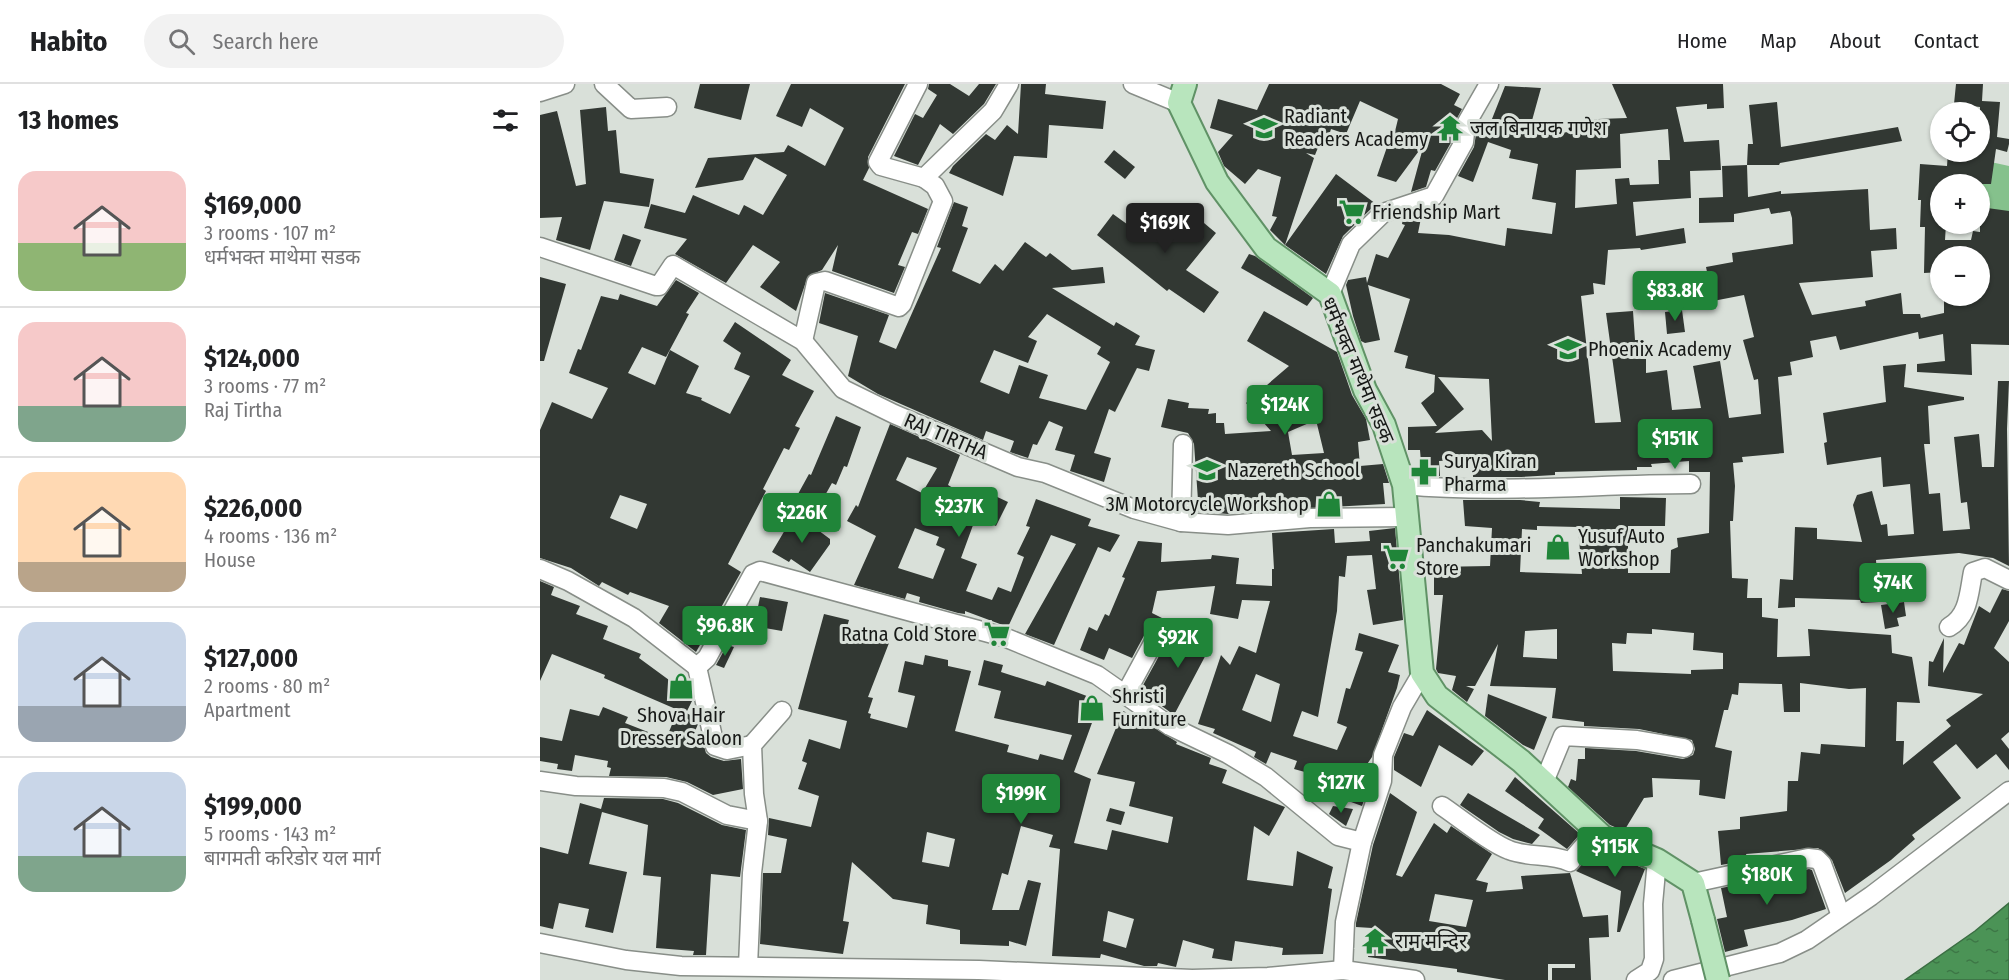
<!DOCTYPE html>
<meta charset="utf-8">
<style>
:root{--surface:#fff;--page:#f2f2f2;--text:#202124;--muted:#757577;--line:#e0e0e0;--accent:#208539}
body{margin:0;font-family:"Fira Sans Condensed","Noto Sans Devanagari",sans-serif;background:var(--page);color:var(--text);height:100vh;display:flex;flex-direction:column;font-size:22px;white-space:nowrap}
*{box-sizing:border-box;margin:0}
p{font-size:20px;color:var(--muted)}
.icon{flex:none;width:33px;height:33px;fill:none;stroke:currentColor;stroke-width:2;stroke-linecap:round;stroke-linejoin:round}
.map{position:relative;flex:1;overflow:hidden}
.drawer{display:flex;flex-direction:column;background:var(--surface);width:540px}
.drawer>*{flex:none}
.tools{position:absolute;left:1390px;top:18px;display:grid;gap:12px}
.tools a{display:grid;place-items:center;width:60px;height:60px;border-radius:50%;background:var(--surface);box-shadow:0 2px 4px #0004;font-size:30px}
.price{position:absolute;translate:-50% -51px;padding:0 14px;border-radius:6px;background:var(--accent);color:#fff;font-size:20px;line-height:39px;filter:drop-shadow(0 2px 3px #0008)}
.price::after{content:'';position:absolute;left:50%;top:36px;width:18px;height:14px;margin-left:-9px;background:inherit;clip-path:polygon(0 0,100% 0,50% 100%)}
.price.current{background:#222;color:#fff}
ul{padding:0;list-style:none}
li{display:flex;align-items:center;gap:18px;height:150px;padding:0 18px}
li+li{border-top:2px solid var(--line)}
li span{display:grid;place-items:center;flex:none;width:168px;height:120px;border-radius:18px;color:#555}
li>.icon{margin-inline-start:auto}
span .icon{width:72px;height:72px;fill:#fffc;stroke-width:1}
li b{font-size:26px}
h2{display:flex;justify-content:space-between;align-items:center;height:72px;padding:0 18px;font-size:26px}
header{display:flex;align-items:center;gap:36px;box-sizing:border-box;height:84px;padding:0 30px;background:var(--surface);border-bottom:2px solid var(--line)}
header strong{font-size:28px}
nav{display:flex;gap:33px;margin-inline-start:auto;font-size:21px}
.search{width:420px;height:54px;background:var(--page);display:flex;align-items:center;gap:15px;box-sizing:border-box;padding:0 21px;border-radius:33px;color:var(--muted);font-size:22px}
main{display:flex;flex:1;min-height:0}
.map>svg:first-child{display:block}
.green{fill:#85c18c}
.water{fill:url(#water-ripples);stroke:#3b6e43;stroke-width:1.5}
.building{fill:#323833;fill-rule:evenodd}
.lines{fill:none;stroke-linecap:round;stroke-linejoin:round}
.minor-casing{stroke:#888e88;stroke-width:21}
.major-casing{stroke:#609266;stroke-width:26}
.minor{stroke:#fff;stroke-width:18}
.major{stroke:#b8e5bd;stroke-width:22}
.major-bridge-casing{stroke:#609266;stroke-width:26;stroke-linecap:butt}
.major-bridge{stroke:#b8e5bd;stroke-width:22}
.labels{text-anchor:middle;stroke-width:6;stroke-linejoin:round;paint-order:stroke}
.poi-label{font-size:20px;fill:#171917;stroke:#d9e0d9;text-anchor:start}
.street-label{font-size:20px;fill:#171917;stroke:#d9e0d9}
</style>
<header>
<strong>Habito</strong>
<div class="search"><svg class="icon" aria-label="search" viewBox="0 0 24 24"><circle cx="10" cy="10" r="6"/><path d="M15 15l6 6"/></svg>Search here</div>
<nav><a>Home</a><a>Map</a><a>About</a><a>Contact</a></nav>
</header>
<main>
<section class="drawer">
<h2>13 homes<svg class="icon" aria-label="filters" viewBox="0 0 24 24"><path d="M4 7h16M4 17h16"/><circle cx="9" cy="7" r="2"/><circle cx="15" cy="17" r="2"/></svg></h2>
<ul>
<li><span style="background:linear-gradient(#f6c9c9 60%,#8fb573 0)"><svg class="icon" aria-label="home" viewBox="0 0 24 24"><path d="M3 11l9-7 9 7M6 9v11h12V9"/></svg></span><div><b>$169,000</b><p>3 rooms · 107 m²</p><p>धर्मभक्त माथेमा सडक</p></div></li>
<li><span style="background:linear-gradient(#f6c9c9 70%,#7fa58c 0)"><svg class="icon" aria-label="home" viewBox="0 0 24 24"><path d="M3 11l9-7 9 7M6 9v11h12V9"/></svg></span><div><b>$124,000</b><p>3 rooms · 77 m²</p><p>Raj Tirtha</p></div></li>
<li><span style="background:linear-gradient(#ffd9b3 75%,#b9a48a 0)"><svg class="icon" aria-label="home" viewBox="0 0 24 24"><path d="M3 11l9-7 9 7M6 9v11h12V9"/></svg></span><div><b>$226,000</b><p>4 rooms · 136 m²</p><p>House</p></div></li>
<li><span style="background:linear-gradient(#c9d6e8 70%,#9aa5b1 0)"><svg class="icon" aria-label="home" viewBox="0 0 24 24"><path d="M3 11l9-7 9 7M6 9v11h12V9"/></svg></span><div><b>$127,000</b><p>2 rooms · 80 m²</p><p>Apartment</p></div></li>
<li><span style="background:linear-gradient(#c9d6e8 70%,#7fa58c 0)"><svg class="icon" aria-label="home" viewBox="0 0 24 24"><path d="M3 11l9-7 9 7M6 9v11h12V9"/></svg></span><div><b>$199,000</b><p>5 rooms · 143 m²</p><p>बागमती करिडोर यल मार्ग</p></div></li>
</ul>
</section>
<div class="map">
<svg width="1469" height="896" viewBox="0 0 1469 896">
<defs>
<pattern id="water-ripples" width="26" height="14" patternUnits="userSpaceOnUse" patternTransform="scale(1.5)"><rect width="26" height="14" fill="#4b9356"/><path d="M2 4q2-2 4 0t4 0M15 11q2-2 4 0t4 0" fill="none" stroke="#3d7746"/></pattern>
</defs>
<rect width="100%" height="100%" fill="#d9e0d9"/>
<polygon class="green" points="1428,73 1469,82 1469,145 1421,140 1440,140 1440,100 1427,100"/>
<polygon class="water" points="1469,819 1469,896 1365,896 1435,847"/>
<g class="building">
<polygon points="160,0 210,0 201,36 154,24"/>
<polygon points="251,0 365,0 328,73 329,84 323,96 388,125 378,150 372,148 358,181 365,183 354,209 292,187 298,161 282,186 268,192 256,227 220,203 240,178 213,161 186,199 135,170 147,155 104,144 111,120 145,129 153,111 199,131 204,121 223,131 247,91 215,73 203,96 155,104 168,74 244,68 248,61 285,82 304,44 270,24 262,43 236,32"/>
<polygon points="389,0 410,0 429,12 439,0 456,0 444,20 413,50 400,40 378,81 354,72 375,30 383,34 397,11 388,5"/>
<polygon points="481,0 506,0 505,10 566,17 563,45 509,41 507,74 474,72 463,112 409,89 413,82 446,50 455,56 467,41 478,50"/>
<polygon points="729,0 901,0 920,10 914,21 922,25 915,38 913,55 895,87 891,86 886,103 871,108 884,60 856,98 837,92 847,63 851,64 858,35 820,17 806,50 791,45 787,58 781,56 775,71 766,69 774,74 745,161 730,146 737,133 732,132 741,93 718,85 705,100 684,82 678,68 693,51 670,44 678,15 717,26"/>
<path d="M1072 0H1183L1184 24 1167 25V20L1136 23 1144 58 1179 56 1181 86 1150 87 1151 114 1093 118 1096 152 1144 144 1146 159 1101 166 1100 164 1068 166 1065 201 1053 199 1054 210 1041 212 1055 339 1081 338 1066 229 1093 227 1095 256H1106V289L1127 286 1132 326 1161 324 1153 282 1180 277 1189 334 1221 330 1218 295 1214 296 1203 256 1214 253 1204 211 1173 217 1166 183 1193 178 1192 169 1253 160 1252 134 1250 127 1231 130 1229 124 1194 130V138L1159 139V114L1183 113 1182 82 1207 81 1208 113 1241 107V110L1328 105 1330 146 1356 144 1357 165 1331 167 1333 193 1259 199 1272 231 1326 222 1325 217 1361 209 1363 230H1380L1381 234 1404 229V212H1440V172H1401V188L1384 189 1385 143H1380L1381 116H1378L1380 80 1407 82 1408 68H1440V23L1414 20 1416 0H1443L1442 17 1460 18 1457 53 1469 55V60L1467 68 1456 65 1451 100H1401V140H1406L1405 156H1431L1433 147 1440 148V123L1469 127V261L1431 260 1432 291 1377 288V280L1405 277 1403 250 1379 255 1378 248 1300 266 1296 252 1270 257 1273 273 1250 278 1252 291 1238 293 1244 369 1202 373 1203 378 1193 379 1195 402 1193 437H1190L1192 494 1208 495 1207 514H1222V533L1238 535 1237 573 1270 572 1268 545 1351 551 1352 569 1372 573 1380 619 1357 618 1356 657H1364L1363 681 1411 642 1406 636 1443 610 1388 602 1389 577 1393 578 1404 554 1403 589 1419 559 1424 561 1439 522 1450 529 1462 505 1469 507V537L1454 564 1469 578V648L1461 655 1469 665V686L1456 670 1437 685 1416 660 1393 678 1421 714 1372 751 1375 755 1351 776 1305 809 1292 776 1278 764 1206 770 1208 776 1181 781 1178 747 1200 745V733L1247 727 1248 697H1258L1261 668 1280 670 1281 660 1325 663 1326 604 1309 605 1260 599V628H1244L1242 600 1199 599 1198 611 1192 610 1188 626H1184L1175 663 1192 667 1185 715 1159 711 1160 696 1112 694 1113 713 1104 714 1084 747 1070 741 1028 703 1031 695 1036 697 1038 675H1045V664L1096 667 1143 675 1153 671 1155 665 1152 656 1099 645 1044 642V638L1012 634 1016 604 950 602 958 560 935 602H926L934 605 927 618 912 606 916 592 898 589 896 585 903 511H894V483L950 482 952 444 925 442 923 416H980L1000 418 999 423 1080 425V413L1126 414 1125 442H1088V489H1130L1131 466 1138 463 1137 454 1169 449 1170 388H1149V377L1111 380 1112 383H1097V386L1015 388V391L981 393H933L932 375 899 377 900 392 882 391 880 366H868V343L897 342 881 319 894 308 895 291 865 284 868 272 854 268 870 215 828 201 840 256 825 259 821 257 813 232 806 201 808 196 826 193 827 199 836 170 848 174 865 141 862 140 863 134 879 129 878 133 881 134 878 149 909 151 965 162 967 144 1012 150 1016 119 992 115 998 80 969 74 971 66 948 58 933 98 918 92 934 63 937 44 942 35 950 40 965 2 1001 4 988 51 1030 48V36L1087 34ZM1128 45 1130 76H1118L1119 100 1090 101 1089 94 1075 95 1077 120 1035 124 1036 86 1081 84 1080 50ZM898 293 949 295 952 357 942 346 895 349 924 325ZM997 442 1038 443 1042 490 980 488 982 445 997 446ZM1017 545V575L983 573 985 547ZM1112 545 1154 549 1153 566 1183 569V585L1151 586V590L1073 587 1072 559 1086 560 1087 549 1112 550Z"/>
<polygon points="1237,18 1241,63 1358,43 1362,57 1240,79 1239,81 1207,81 1208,60 1213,60 1209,21"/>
<polygon points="66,23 68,47 76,46 80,89 114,95 109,123 64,117 50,166 16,156 22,133 0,134 0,31 17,27 36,102 46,100 40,26"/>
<polygon points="574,66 595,83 585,95 564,78"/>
<polygon points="796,90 836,120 803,152 786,190 745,161"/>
<path d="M414 118 428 123 422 142 428 144 412 187 440 200 455 180 463 187 485 158 506 173 510 169 532 186 563 183 565 199 512 204 574 242 576 238 600 252 595 261 615 266 609 287 597 284 575 328 569 325 554 369 571 374 564 398 530 387 535 371 515 366 523 343 509 337 497 361 493 360 488 374 470 368 474 357 446 347 443 356 338 310 308 292 318 252 279 239 285 209 349 231 339 258 356 265 401 164 397 163ZM507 230 561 263 557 270 570 278 546 326 499 314 508 291 479 281 469 310 440 298 454 266 488 279 497 257 488 253Z"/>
<polygon points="602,128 631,154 652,129 676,149 646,186 679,208 664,229 629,205 627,207 557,151 573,130 591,143"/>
<polygon points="83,150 101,156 91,182 74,176"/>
<polygon points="709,170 715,172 773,214 767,222 701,184"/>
<polygon points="0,193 26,200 4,277 0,277"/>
<path d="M136 196 159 209 146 229 149 230 126 273 102 263 88 289 115 301 130 266 159 282 146 309 162 314 161 316 190 330 210 292 194 285 201 269 183 257 195 238 251 276 242 291 274 307 255 342 260 344 249 366 244 364 223 405 226 407 188 480 201 488 156 568 119 539 129 522 90 508 88 511 62 498 59 502 31 484 0 474V346L12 318 52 335 68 304 29 289 38 265 41 266 61 212 78 216 80 210 117 222ZM80 411 107 420 97 445 70 434Z"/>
<polygon points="1142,226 1145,248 1127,250 1125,228"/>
<path d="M724 227 797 268 812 311 826 335 830 356 818 358 820 382 843 380 849 399H843L845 420 720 427 719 423H692V429L688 430 653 427V417L658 416 654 360 648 349 621 343 628 315 649 319 648 324 669 325 668 330 676 329V339H684L685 350 731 347 706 319 749 282 707 257ZM776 336 784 369 752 371 748 348Z"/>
<polygon points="1366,280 1364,303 1424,313 1424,316 1388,322 1390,360 1384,360 1389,410 1400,409 1403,447 1430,445 1427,418 1421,419 1414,353 1439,350 1442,383 1454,383 1458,297 1469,297 1467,345 1469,482 1453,474 1419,469 1336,476 1339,518 1321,519 1320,516 1255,514 1255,523 1238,524 1240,495 1253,496 1255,443 1277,444 1277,455 1322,458 1313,421 1317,411 1332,407 1341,441 1347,440 1348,452 1374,450 1370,400 1343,403 1341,373 1287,381 1284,359 1287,358 1283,329 1346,318 1343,282"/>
<polygon points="296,332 321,343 307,383 304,382 296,401 292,399 279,422 258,410 269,390 271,391"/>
<path d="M350 340 420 371 408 401 430 414 436 403 468 418 456 442 436 433 421 474 437 480 426 507 452 516 458 503 471 508 484 473 477 470 490 443 486 442 496 415 551 435 548 442 580 451 570 468 558 463 514 561 485 550 536 460 511 451 468 543 425 527V530L418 529 379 518 380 513 367 509 365 515 314 501 336 452 307 437 316 421 318 423ZM367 373 397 384 382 409 356 396ZM375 444 399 453 396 461 405 465 393 495 358 484Z"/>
<polygon points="255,429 290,455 290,460 270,488 251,475 249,478 232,468"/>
<path d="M855 444 863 536 833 541 827 506 836 505 832 471 807 472 805 493 799 492 797 527 778 633 762 627 753 652 797 666 807 643 797 639 806 604 810 605 823 568 815 566 819 549 859 561 848 588 860 591 857 604 832 673 821 689 831 696 822 722 778 706 783 693 754 685 757 677 731 668 726 680 714 673 716 668 673 649 675 645 658 640 681 571 690 581 699 562 716 569 730 517 702 516 698 535 670 530 675 502 617 507 612 529 626 536 623 542 616 541 607 546 592 574 569 564 564 576 540 566 549 543 557 547 565 530 569 532 585 494 582 493 598 457 622 459 621 478 671 475 672 471 699 474 696 500 732 502V485H734L732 449 794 445 795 459 830 457 829 447ZM716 590 740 600 731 638 702 626Z"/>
<polygon points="0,497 14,503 11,511 40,522 36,530 68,542 63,555 101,570 99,574 129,596 128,599 151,609 153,615 146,629 157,634 158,640 153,652 162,655 166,669 171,673 184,677 201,675 203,705 173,711 147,698 126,693 69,692 71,684 67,683 68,677 35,671 32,687 17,685 18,680 0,677 0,653 22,657 30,625 59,632 63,623 88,633 85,639 126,655 138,626 64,594 65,591 12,570 0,597"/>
<polygon points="220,513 248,518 242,547 214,542"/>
<polygon points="1364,518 1366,532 1357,534 1359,542 1345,545 1341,521"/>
<path d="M284 530 309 536 307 543 349 559 328 613 333 614 328 629 331 630 330 634 367 644 375 612 358 608 365 577 383 581 385 571 408 576V582L431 587 415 647 469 661 467 668 498 676 500 670 523 676 532 651 454 634 461 607 438 601 444 576 463 581 461 588 505 602 507 597 560 617 534 688 551 695 534 759 567 766 572 746 628 759 633 733 589 722 595 698 557 690 583 627 597 633 637 658 636 660 671 674 669 680 687 686 682 699 745 723 729 752 714 742 707 796 753 802 757 767 793 783 788 804 792 805 783 870 742 871 743 864 695 857 692 877 672 874 674 865 643 856 636 883 618 879 617 882H604L561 870 560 874 512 872 520 765 509 763 513 751 481 742 468 791 462 789 452 826H479L488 796 501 799 486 862 469 857V862L420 860V846L386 840 388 821 353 815 312 778 303 837 309 838 303 870 220 860 223 789H241L247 755 228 751 229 734 271 743 279 712 258 705 267 679 262 677 269 655 300 665 307 637 258 625ZM387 748 415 755 409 783 382 778ZM568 827 594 835 586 864 563 857Z"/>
<polygon points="653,541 670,559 670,563 634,631 619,620 623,612 602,603 619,572"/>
<polygon points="187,561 194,563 184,584 176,581"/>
<polygon points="948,610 1007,633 994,666 983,661 945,632"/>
<polygon points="887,626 944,667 932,682 899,661 881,703 854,686 854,673 864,649 873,652"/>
<polygon points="975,693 1040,750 1027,765 998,744 1004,735 965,707"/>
<path d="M850 709 877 728 856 791 862 793 894 739 907 749 911 742 952 770 936 796 948 799 946 808 983 805 981 792 1030 789 1043 833 1068 831 1069 853 1049 854 1051 896H1012V884H1035V880H1008V896H965L917 888V885L828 873 832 844 816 843V839L833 761ZM895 810 933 816 926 843 889 837Z"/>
<polygon points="928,709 957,726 1000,751 992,760 973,755 959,748 920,721"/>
<polygon points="64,714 123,715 138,719 182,741 206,746 200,793 171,790 166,871 153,871 154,867 116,864 121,793 103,791 108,741 62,728 49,780 87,788 73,849 45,843 49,825 19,819 13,845 0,842 0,763 28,770 40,719 61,725"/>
<polygon points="793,722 813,725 806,742 789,730"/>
<polygon points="570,724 585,728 581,741 566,737"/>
<polygon points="1056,765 1105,785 1080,848 1077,848 1081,807 1036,787"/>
<polygon points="1269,785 1272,786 1286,825 1252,836 1204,846 1208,862 1185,868 1177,835 1187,833 1181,804 1213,798 1214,805 1245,798 1244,791"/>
</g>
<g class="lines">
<g class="minor-casing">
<g id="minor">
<polyline points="64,0 91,25 127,23"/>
<polyline points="378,0 338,78 341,82 384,94"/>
<polyline points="593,0 639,19"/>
<polyline points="0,8 25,0"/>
<polyline points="0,163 116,202 119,202 133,181 263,257 303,305 354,330 478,383 505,389 594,425 641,438 688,441 770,434 866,433"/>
<polyline points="790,210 811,160 843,129 894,112 924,58 926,40 949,0"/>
<polyline points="263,257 276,199 285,197 359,223 362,220 403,117 395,102 384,94 453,27 469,0"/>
<path d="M864 401C959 410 1055 400 1151 400"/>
<polyline points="641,438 643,360"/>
<polyline points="0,485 28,497 94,534 157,583 167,574 213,490 220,487 464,553 557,591 630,642 688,670 726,693 798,752 822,758"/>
<path d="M1409 543C1429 532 1429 508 1433 488L1445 484 1469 496"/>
<polyline points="157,583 175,662 187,666 212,661"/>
<polyline points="585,611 617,552"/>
<polyline points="0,697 36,702 124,704 142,708 187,731 218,737"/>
<polyline points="1004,698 1023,652 1097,656 1144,664"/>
<path d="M902 722C920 734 950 759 969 766 989 774 1011 769 1030 778L1054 750 1045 738"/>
<polyline points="1153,799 1268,774 1277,775 1282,780 1301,832"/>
<polyline points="0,859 86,876 141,882 439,886 652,895 728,893 803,886 875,896"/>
<polyline points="208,882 212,789 218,737 214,710 212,661 242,627"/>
<polyline points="803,886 805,838 822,758 842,697 843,671 862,623 882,589"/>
<polyline points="1096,896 1110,887 1114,875 1113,820 1117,776"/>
<polyline points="1133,896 1240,869 1267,856 1331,812 1469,707"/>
</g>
</g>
<g class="major-casing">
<polyline id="major" points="645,0 639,19 677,98 726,164 790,210 825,306 844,341 864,401 882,589 897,612 981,677 1063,753 1117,776 1153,799 1163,836"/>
</g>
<use href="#minor" class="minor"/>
<use href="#major" class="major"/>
<g class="major-bridge-casing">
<polyline id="major-bridge" points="1163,836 1178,896"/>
</g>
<use href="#major-bridge" class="major-bridge"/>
</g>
<defs>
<g id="school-bare" transform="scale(2.07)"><path d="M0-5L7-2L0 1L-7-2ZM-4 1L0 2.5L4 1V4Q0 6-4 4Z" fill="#208539" stroke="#d9e0d9" stroke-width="2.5" paint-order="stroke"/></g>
<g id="temple-bare" transform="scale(2.07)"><path d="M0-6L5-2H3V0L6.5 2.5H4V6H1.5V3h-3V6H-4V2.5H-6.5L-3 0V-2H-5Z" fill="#208539" stroke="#d9e0d9" stroke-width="2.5" paint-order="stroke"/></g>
<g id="supermarket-bare" transform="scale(2.07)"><path d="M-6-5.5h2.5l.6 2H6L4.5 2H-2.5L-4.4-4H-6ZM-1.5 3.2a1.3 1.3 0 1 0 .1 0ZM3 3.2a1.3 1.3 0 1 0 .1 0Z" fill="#208539" stroke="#d9e0d9" stroke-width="2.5" paint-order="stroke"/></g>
<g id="pharmacy-bare" transform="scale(2.07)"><path d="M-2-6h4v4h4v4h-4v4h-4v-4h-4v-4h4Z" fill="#208539" stroke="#d9e0d9" stroke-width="2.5" paint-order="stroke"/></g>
<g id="shop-bare" transform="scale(2.07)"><path d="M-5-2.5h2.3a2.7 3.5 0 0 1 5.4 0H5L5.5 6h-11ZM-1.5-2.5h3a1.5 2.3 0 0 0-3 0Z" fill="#208539" stroke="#d9e0d9" stroke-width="2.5" paint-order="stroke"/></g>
</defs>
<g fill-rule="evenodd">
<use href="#school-bare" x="724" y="44"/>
<use href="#temple-bare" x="910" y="44"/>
<use href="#supermarket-bare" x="812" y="128"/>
<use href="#school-bare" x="1028" y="265"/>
<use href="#school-bare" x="667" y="386"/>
<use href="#pharmacy-bare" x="884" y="388"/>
<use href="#shop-bare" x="789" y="420"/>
<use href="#shop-bare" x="1018" y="463"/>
<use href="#supermarket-bare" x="856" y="473"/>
<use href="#supermarket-bare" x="457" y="550"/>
<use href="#shop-bare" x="141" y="602"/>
<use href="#shop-bare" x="552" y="624"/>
<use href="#temple-bare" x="835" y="857"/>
</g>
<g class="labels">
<g class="poi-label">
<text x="744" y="39">Radiant<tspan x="744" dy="23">Readers Academy</tspan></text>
<text x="930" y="51">जल बिनायक गणेश</text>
<text x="832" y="135">Friendship Mart</text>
<text x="1048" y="272">Phoenix Academy</text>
<text x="904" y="384">Surya Kiran<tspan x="904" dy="23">Pharma</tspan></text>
<text x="687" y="393">Nazereth School</text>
<text x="769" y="427" text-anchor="end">3M Motorcycle Workshop</text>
<text x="1038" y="459">Yusuf Auto<tspan x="1038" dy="23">Workshop</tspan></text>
<text x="876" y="468">Panchakumari<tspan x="876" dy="23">Store</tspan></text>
<text x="437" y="557" text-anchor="end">Ratna Cold Store</text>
<text x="572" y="619">Shristi<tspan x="572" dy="23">Furniture</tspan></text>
<text x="141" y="638" text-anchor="middle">Shova Hair<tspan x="141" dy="23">Dresser Saloon</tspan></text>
<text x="855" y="864">राम मन्दिर</text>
</g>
<g class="street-label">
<text transform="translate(818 286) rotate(67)" y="7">धर्मभक्त माथेमा सडक</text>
<text transform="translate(406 352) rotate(23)" y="7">RAJ TIRTHA</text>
</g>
</g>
</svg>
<div class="tools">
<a><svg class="icon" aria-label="locate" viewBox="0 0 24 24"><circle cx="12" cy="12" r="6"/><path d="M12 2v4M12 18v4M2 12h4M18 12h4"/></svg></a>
<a>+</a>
<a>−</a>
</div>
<b class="price current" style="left:625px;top:170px">$169K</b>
<b class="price" style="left:1135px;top:238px">$83.8K</b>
<b class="price" style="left:745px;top:352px">$124K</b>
<b class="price" style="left:1135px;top:386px">$151K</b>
<b class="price" style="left:419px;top:454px">$237K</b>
<b class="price" style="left:262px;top:460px">$226K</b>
<b class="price" style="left:1353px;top:530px">$74K</b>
<b class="price" style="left:185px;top:573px">$96.8K</b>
<b class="price" style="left:638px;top:585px">$92K</b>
<b class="price" style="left:801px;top:730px">$127K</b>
<b class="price" style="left:481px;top:741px">$199K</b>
<b class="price" style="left:1075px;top:794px">$115K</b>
<b class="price" style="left:1227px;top:822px">$180K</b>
</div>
</main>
